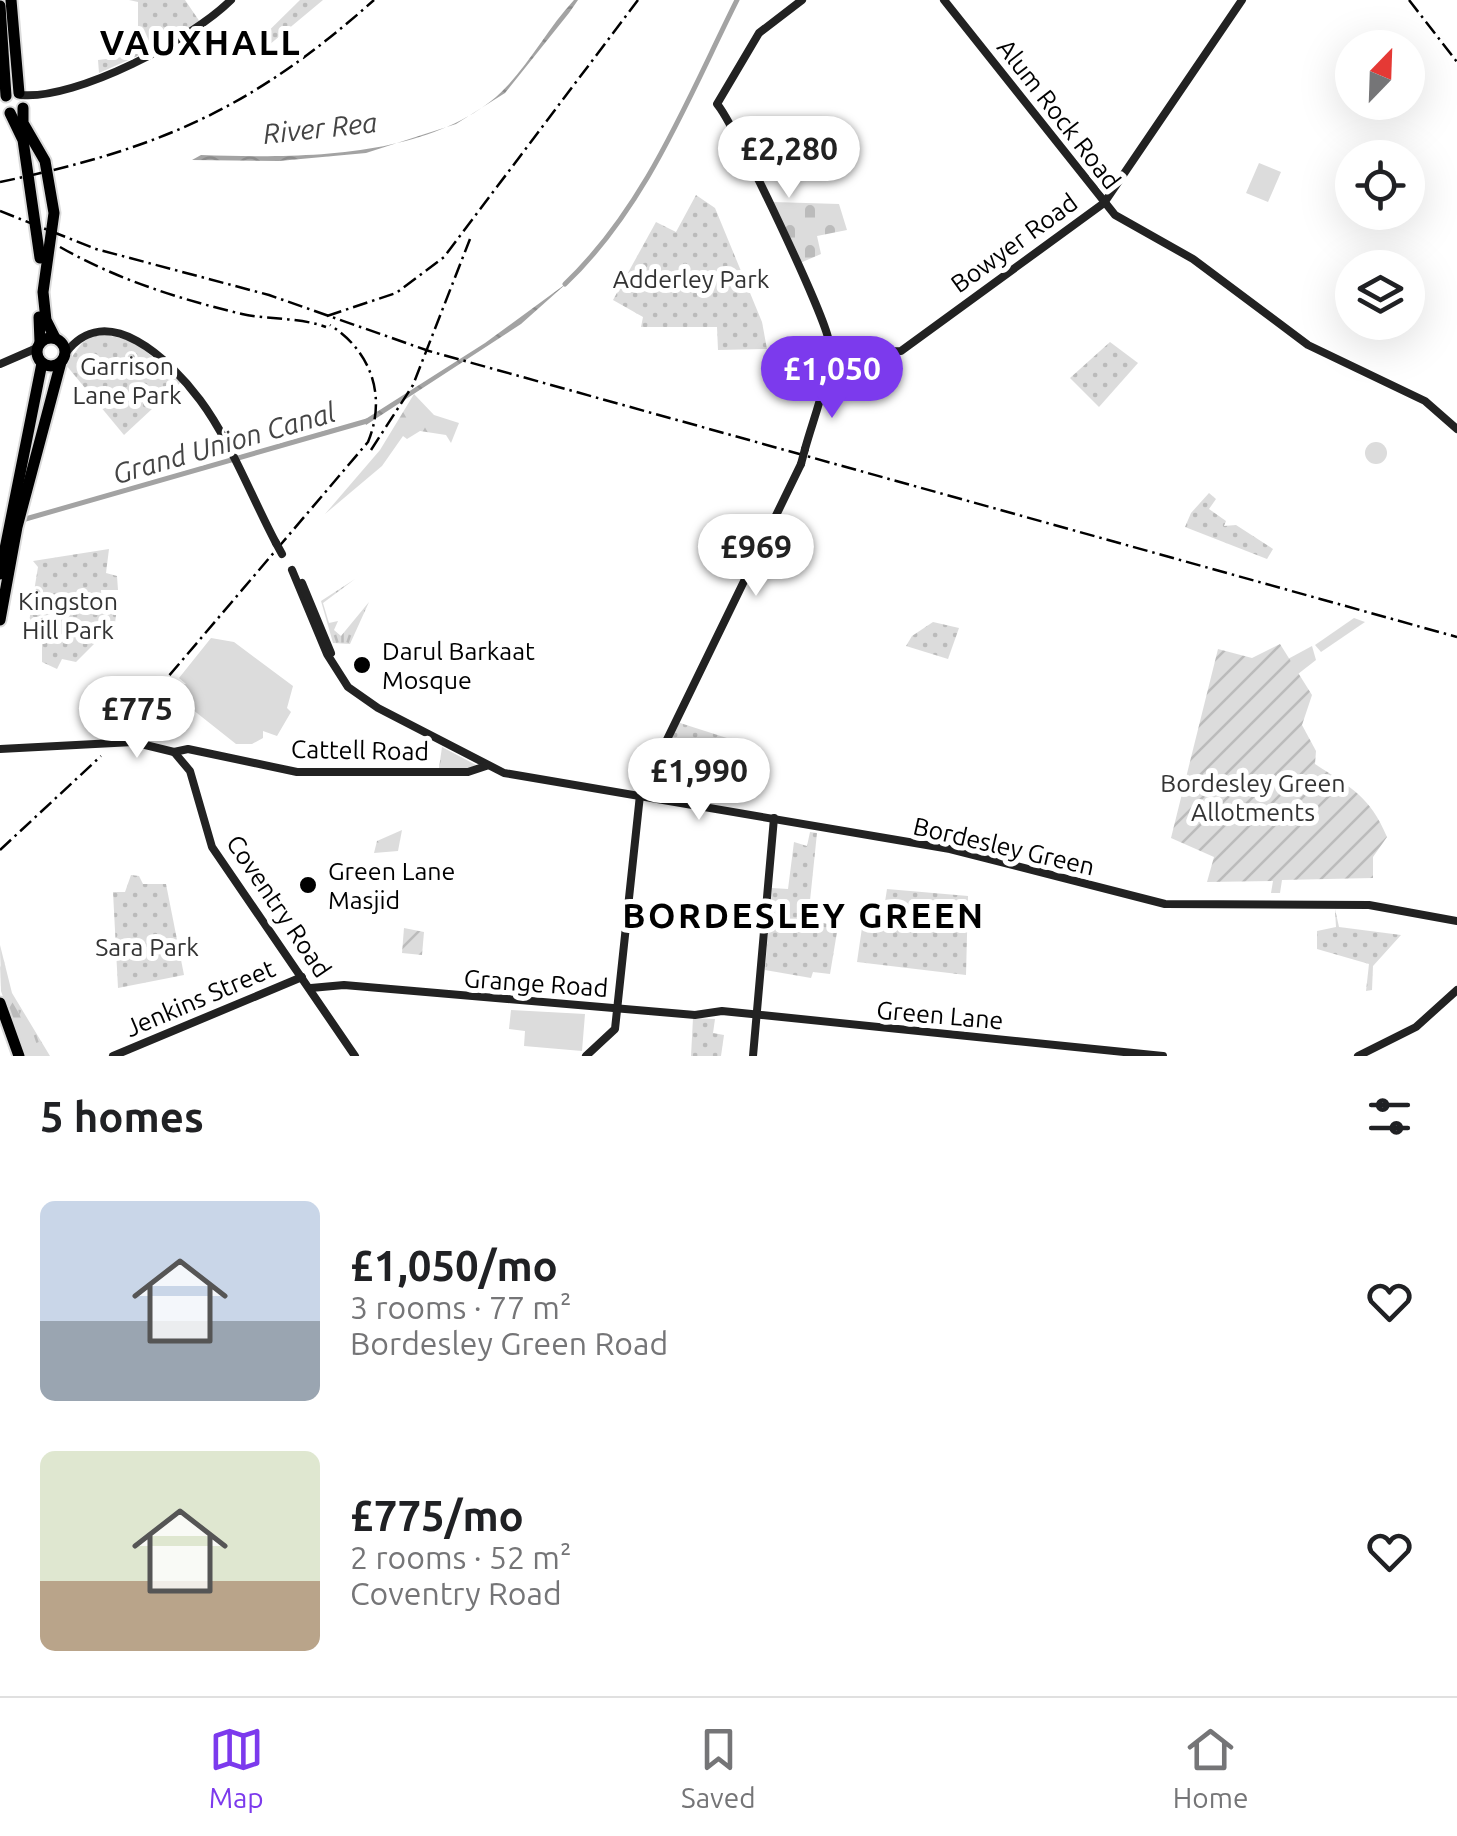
<!DOCTYPE html>
<meta charset="utf-8">
<style>
:root{--surface:#fff;--page:#f2f2f2;--text:#202124;--muted:#757577;--line:#e0e0e0;--accent:#7c3aed}
body{margin:0;font-family:Ubuntu,sans-serif;background:var(--page);color:var(--text);height:100vh;display:flex;flex-direction:column;font-size:38px;white-space:nowrap}
*{box-sizing:border-box;margin:0}
p{font-size:32px;color:var(--muted)}
.icon{flex:none;width:55px;height:55px;fill:none;stroke:currentColor;stroke-width:2;stroke-linecap:round;stroke-linejoin:round}
.map{position:relative;height:1056px;overflow:hidden}
.drawer{display:flex;flex-direction:column;background:var(--surface);flex:1}
.drawer>*{flex:none}
.needle{width:65px;rotate:23deg}
.buttons{position:absolute;left:1335px;top:30px;display:grid;gap:20px}
.buttons a{display:grid;place-items:center;width:90px;height:90px;border-radius:50%;background:var(--surface);box-shadow:0 10px 40px #0002;font-size:50px}
.price{position:absolute;translate:-50% -85px;padding:0 22px;border-radius:35px;background:#fff;color:#222;font-size:32px;line-height:65px;filter:drop-shadow(0 2px 5px #0008)}
.price::after{content:'';position:absolute;left:50%;top:60px;width:30px;height:22px;margin-left:-15px;background:inherit;clip-path:polygon(0 0,100% 0,50% 100%)}
.price.selected{background:var(--accent);color:#fff}
ul{padding:0;list-style:none}
li{display:flex;align-items:center;gap:30px;height:250px;padding:0 40px}
li span{display:grid;place-items:center;flex:none;width:280px;height:200px;border-radius:15px;color:#555}
li>.icon{margin-inline-start:auto}
span .icon{width:120px;height:120px;fill:#fffc;stroke-width:1}
li b{font-size:42px}
h2{display:flex;justify-content:space-between;align-items:center;height:120px;padding:0 40px;font-size:42px}
.tab-bar{display:flex;justify-content:space-around;align-items:center;height:140px;border-top:2px solid var(--line);background:var(--surface);font-size:28px;color:var(--muted)}
.tab-bar a{display:grid;justify-items:center;gap:5px}
.tab-bar .selected{color:var(--accent)}
.map>svg:first-child{display:block}
.grass{fill:url(#grass-tufts)}
.forest{fill:url(#forest-firs)}
.cemetery{fill:url(#cemetery-stones)}
.park{fill:url(#park-dots)}
.garden{fill:url(#garden-furrows)}
.pitch{fill:#dcdcdc}
.water{fill:url(#water-waves)}
.lines{fill:none;stroke-linecap:round;stroke-linejoin:round}
.canal{stroke:#a3a3a3;stroke-width:5}
.highway-casing{stroke:#dbdbdb;stroke-width:15}
.secondary{stroke:#222;stroke-width:8}
.highway{stroke:#000;stroke-width:11}
.rail{stroke:#000;stroke-width:2.5;stroke-dasharray:15 5 2.5 5;stroke-linecap:butt}
.secondary-bridge{stroke:#222;stroke-width:8}
.poi-dot{fill:#000;stroke:#fff;stroke-width:4}
.labels{text-anchor:middle;stroke-width:10;stroke-linejoin:round;paint-order:stroke}
.street-label{font-size:25px;fill:#000;stroke:#fff}
.park-label{font-size:25px;fill:#333;stroke:#fff}
.poi-label{font-size:25px;fill:#000;stroke:#fff;text-anchor:start}
.water-label{font-size:28px;font-style:italic;fill:#444;stroke:#fff}
.district-label{font-size:35px;font-weight:bold;letter-spacing:2.5px;fill:#000;stroke:#fff}
</style>
<div class="map">
<svg width="1457" height="1056" viewBox="0 0 1457 1056">
<defs>
<pattern id="grass-tufts" width="24" height="20" patternUnits="userSpaceOnUse" patternTransform="scale(2.5)"><rect width="24" height="20" fill="#dcdcdc"/><path d="M3 7l-1-3M5 7V3M7 7l1-3M15 17l-1-3M17 17v-4M19 17l1-3" fill="none" stroke="#bbb"/></pattern>
<pattern id="forest-firs" width="22" height="20" patternUnits="userSpaceOnUse" patternTransform="scale(2.5)"><rect width="22" height="20" fill="#dcdcdc"/><path d="M5 1l3.5 6h-7zM16 11l3.5 6h-7z" fill="#bbb"/></pattern>
<pattern id="cemetery-stones" width="16" height="16" patternUnits="userSpaceOnUse" patternTransform="scale(2.5)"><rect width="16" height="16" fill="#dcdcdc"/><path d="M2 7V4a2 2 0 0 1 4 0v3zM10 15v-3a2 2 0 0 1 4 0v3z" fill="#bbb"/></pattern>
<pattern id="park-dots" width="8" height="8" patternUnits="userSpaceOnUse" patternTransform="scale(2.5)"><rect width="8" height="8" fill="#dcdcdc"/><path d="M2 2h.1M6 6h.1" fill="none" stroke="#bbb" stroke-width="1.8" stroke-linecap="round"/></pattern>
<pattern id="garden-furrows" width="10" height="10" patternUnits="userSpaceOnUse" patternTransform="scale(2.5)"><rect width="10" height="10" fill="#dcdcdc"/><path d="M-1 1l2-2M0 10L10 0M9 11l2-2" fill="none" stroke="#bbb"/></pattern>
<pattern id="water-waves" width="16" height="10" patternUnits="userSpaceOnUse" patternTransform="scale(2.5)"><rect width="16" height="10" fill="#a3a3a3"/><path d="M0 5q4-4 8 0t8 0" fill="none" stroke="#8b8b8b"/></pattern>
</defs>
<rect width="100%" height="100%" fill="#fff"/>
<g class="grass">
<polygon points="355,579 323,603 329,623 338,621 334,630 341,636 369,602 350,644 333,643 321,601"/>
<polygon points="442,747 478,766 478,768 439,768"/>
<path d="M0 945 12 993 50 1056H24C7 1018 0 987 0 945Z"/>
</g>
<g class="forest">
<polygon points="414,394 434,415 459,423 451,443 446,435 420,431 407,439 403,436 382,466 325,514 380,450"/>
<polygon points="1354,618 1365,622 1321,652 1315,645"/>
<polygon points="1312,646 1316,660 1298,674 1275,666"/>
<polygon points="402,830 398,851 374,853 377,841"/>
<polygon points="0,965 25,1028 19,1044 1,991"/>
</g>
<polygon class="cemetery" points="773,202 839,204 847,230 817,236 821,254 800,263"/>
<g class="park">
<polygon points="129,0 185,0 200,22 174,40 99,73 98,60 122,57 138,38 138,2"/>
<polygon points="300,0 323,0 251,60 246,53"/>
<polygon points="696,195 715,208 762,322 767,349 718,350 717,327 641,327 643,317 613,300 656,222 676,232"/>
<polygon points="97,333 134,341 181,382 124,435 66,365 82,343"/>
<polygon points="1110,342 1138,363 1099,407 1070,378"/>
<polygon points="1209,493 1216,499 1209,509 1226,521 1224,526 1236,525 1273,549 1267,559 1185,527 1191,513"/>
<polygon points="109,549 106,573 117,576 118,590 101,590 102,605 117,608 115,623 76,662 62,659 57,669 42,662 42,643 29,622 38,567 33,561"/>
<polygon points="933,622 959,628 948,659 906,646 912,636"/>
<path d="M677 722 758 748C727 759 699 751 669 739Z"/>
<polygon points="810,832 817,833 808,920 838,926 830,974 813,972 811,978 765,970 772,888 788,889 794,842 807,846"/>
<polygon points="131,875 139,876 143,884 166,884 184,975 118,988 113,892 125,892"/>
<polygon points="887,889 968,896 966,975 857,962 866,900 885,902"/>
<polygon points="1335,909 1339,927 1401,935 1373,966 1372,990 1366,991 1369,964 1317,949 1317,931 1336,927"/>
<polygon points="693,1018 715,1019 713,1033 724,1035 721,1056 691,1056"/>
</g>
<g class="garden">
<path d="M1280 644 1312 695 1302 725 1316 751 1315 764C1350 787 1370 796 1387 837L1373 857V878L1282 880 1280 893H1271L1273 881 1207 882 1214 857 1171 838 1218 649 1252 658Z"/>
<polygon points="404,928 424,932 422,955 402,953"/>
</g>
<g class="pitch">
<polygon points="1259,163 1281,172 1268,202 1246,193"/>
<circle cx="1376" cy="453" r="11"/>
<polygon points="211,638 234,642 293,686 287,708 291,712 277,736 263,731 263,738 252,744 236,744 178,698 175,687 186,684 179,678"/>
<polygon points="511,1010 585,1014 582,1051 524,1046 525,1031 509,1029"/>
</g>
<g class="water">
<path d="M574 0H578L569 13 505 93 456 124 366 153 279 161 192 160 201 155C290 158 416 160 491 101 524 75 545 31 574 0Z"/>
<polygon points="567,283 521,324 366,425 364,420 485,343"/>
</g>
<g class="lines">
<g class="canal">
<path d="M565 284C646 207 688 98 737 0"/>
<polyline points="22,520 367,421"/>
</g>
<g class="highway-casing">
<g id="highway">
<polyline points="11,0 19,93"/>
<polyline points="0,6 6,96"/>
<polyline points="23,108 23,123 45,161 54,213 43,292 46,320 55,338"/>
<polyline points="10,113 23,140 40,258"/>
<polyline points="39,317 40,342"/>
<circle cx="51" cy="352" r="14"/>
<polyline points="0,574 42,363"/>
<polyline points="0,620 17,527 61,362"/>
<polyline points="0,1003 19,1056"/>
</g>
</g>
<g class="secondary">
<path d="M802 0 759 33 717 104C733 121 829 323 829 343 830 379 814 416 805 449"/>
<polyline points="944,0 1115,215 1193,259 1308,345 1425,401 1457,429"/>
<path d="M21 95C77 100 192 39 231 0"/>
<polyline points="828,353 901,351 1104,203 1242,0"/>
<path d="M65 354C106 297 171 361 200 400 230 440 252 498 276 543"/>
<polyline points="0,364 37,348"/>
<polyline points="292,570 327,654 348,687 378,708 504,773 950,849 1165,904 1369,905 1457,921"/>
<polyline points="302,583 331,653"/>
<polyline points="0,749 133,742 174,752 190,771 212,847 355,1056"/>
<polyline points="174,752 188,749 297,772 468,772 486,766"/>
<polyline points="311,988 344,985 695,1015 722,1011 1163,1056"/>
<polyline points="113,1056 302,977"/>
<polyline points="586,1056 615,1029 640,795 801,464"/>
<polyline points="753,1056 774,818"/>
<polyline points="1358,1056 1416,1027 1457,990"/>
</g>
<use href="#highway" class="highway"/>
<g class="rail">
<polyline points="1409,0 1457,62"/>
<path d="M0 182C159 149 252 109 374 0"/>
<polyline points="0,211 96,249 269,295 429,351 1457,637"/>
<path d="M60 247C116 279 179 299 242 314 269 320 299 317 326 327"/>
<polyline points="327,316 396,293 444,257 638,0"/>
<polyline points="371,450 413,385 470,239"/>
<path d="M116 738 368 442C387 396 371 351 330 325"/>
<polyline points="0,850 101,756"/>
</g>
<g class="secondary-bridge">
<polyline points="801,464 805,449"/>
<polyline points="276,543 282,554"/>
</g>
</g>
<g class="poi-dot">
<circle cx="362" cy="665" r="10"/>
<circle cx="308" cy="885" r="10"/>
</g>
<g class="labels">
<g class="street-label">
<text transform="translate(1059 114) rotate(52)" y="9">Alum Rock Road</text>
<text transform="translate(1014 243) rotate(-36)" y="9">Bowyer Road</text>
<text transform="translate(360 750) rotate(1)" y="9">Cattell Road</text>
<text transform="translate(1004 846) rotate(13)" y="9">Bordesley Green</text>
<text transform="translate(279 906) rotate(56)" y="9">Coventry Road</text>
<text transform="translate(536 983) rotate(4)" y="9">Grange Road</text>
<text transform="translate(200 998) rotate(-23)" y="9">Jenkins Street</text>
<text transform="translate(940 1015) rotate(5)" y="9">Green Lane</text>
</g>
<g class="park-label">
<text x="691" y="288">Adderley Park</text>
<text x="127" y="375">Garrison<tspan x="127" dy="29">Lane Park</tspan></text>
<text x="68" y="610">Kingston<tspan x="68" dy="29">Hill Park</tspan></text>
<text x="1253" y="792">Bordesley Green<tspan x="1253" dy="29">Allotments</tspan></text>
<text x="147" y="956">Sara Park</text>
</g>
<g class="poi-label">
<text x="382" y="660">Darul Barkaat<tspan x="382" dy="29">Mosque</tspan></text>
<text x="328" y="880">Green Lane<tspan x="328" dy="29">Masjid</tspan></text>
</g>
<g class="water-label">
<text transform="translate(320 128) rotate(-6)" y="10">River Rea</text>
<text transform="translate(224 443) rotate(-16)" y="10">Grand Union Canal</text>
</g>
<g class="district-label">
<text x="201" y="55">VAUXHALL</text>
<text x="804" y="928">BORDESLEY GREEN</text>
</g>
</g>
</svg>
<div class="buttons">
<a><svg class="needle" viewBox="-14 -14 28 28"><path d="M0-13l5 13h-10z" fill="#e53935"/><path d="M0 13l5-13h-10z" fill="#757577"/></svg></a>
<a><svg class="icon" aria-label="locate" viewBox="0 0 24 24"><circle cx="12" cy="12" r="6"/><path d="M12 2v4M12 18v4M2 12h4M18 12h4"/></svg></a>
<a><svg class="icon" aria-label="layers" viewBox="0 0 24 24"><path d="M12 4l9 5-9 5-9-5zM3 14l9 5 9-5"/></svg></a>
</div>
<b class="price" style="left:789px;top:201px">£2,280</b>
<b class="price selected" style="left:832px;top:421px">£1,050</b>
<b class="price" style="left:756px;top:599px">£969</b>
<b class="price" style="left:137px;top:761px">£775</b>
<b class="price" style="left:699px;top:823px">£1,990</b>
</div>
<section class="drawer">
<h2>5 homes<svg class="icon" aria-label="filters" viewBox="0 0 24 24"><path d="M4 7h16M4 17h16"/><circle cx="9" cy="7" r="2"/><circle cx="15" cy="17" r="2"/></svg></h2>
<ul>
<li><span style="background:linear-gradient(#c9d6e8 60%,#9aa5b1 0)"><svg class="icon" aria-label="home" viewBox="0 0 24 24"><path d="M3 11l9-7 9 7M6 9v11h12V9"/></svg></span><div><b>£1,050/mo</b><p>3 rooms · 77 m²</p><p>Bordesley Green Road</p></div><svg class="icon" aria-label="heart" viewBox="0 0 24 24"><path d="M12 20l-8-8c-3-5 5-10 8-4 3-6 11-1 8 4z"/></svg></li>
<li><span style="background:linear-gradient(#dfe7d0 65%,#b9a48a 0)"><svg class="icon" aria-label="home" viewBox="0 0 24 24"><path d="M3 11l9-7 9 7M6 9v11h12V9"/></svg></span><div><b>£775/mo</b><p>2 rooms · 52 m²</p><p>Coventry Road</p></div><svg class="icon" aria-label="heart" viewBox="0 0 24 24"><path d="M12 20l-8-8c-3-5 5-10 8-4 3-6 11-1 8 4z"/></svg></li>
</ul>
</section>
<nav class="tab-bar">
<a class="selected"><svg class="icon" aria-label="map" viewBox="0 0 24 24"><path d="M3 6l6-2 6 2 6-2v14l-6 2-6-2-6 2zM9 4v14M15 6v14"/></svg>Map</a>
<a><svg class="icon" aria-label="saved" viewBox="0 0 24 24"><path d="M7 4h10v16l-5-4-5 4z"/></svg>Saved</a>
<a><svg class="icon" aria-label="home" viewBox="0 0 24 24"><path d="M3 11l9-7 9 7M6 9v11h12V9"/></svg>Home</a>
</nav>
